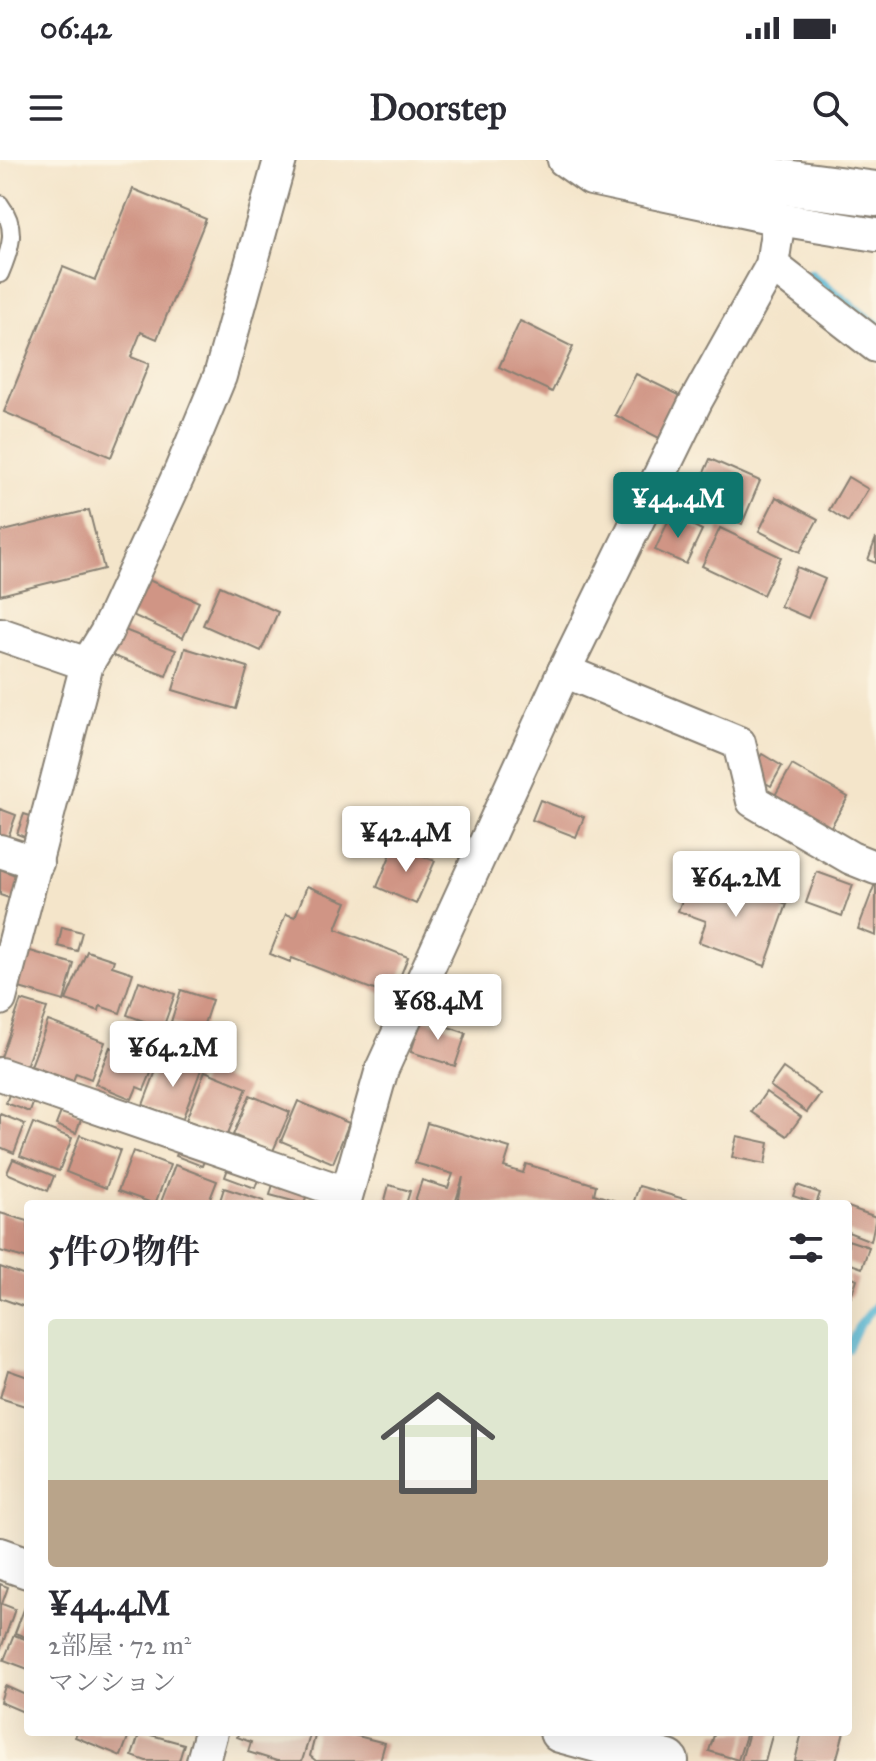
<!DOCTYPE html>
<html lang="ja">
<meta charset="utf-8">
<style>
:root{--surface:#fff;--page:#f2f2f3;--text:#2b2b33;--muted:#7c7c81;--accent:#0f766e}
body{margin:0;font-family:"IM FELL Great Primer","Noto Serif JP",serif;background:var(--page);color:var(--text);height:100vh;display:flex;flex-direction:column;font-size:30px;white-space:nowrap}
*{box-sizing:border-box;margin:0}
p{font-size:26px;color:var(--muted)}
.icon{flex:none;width:44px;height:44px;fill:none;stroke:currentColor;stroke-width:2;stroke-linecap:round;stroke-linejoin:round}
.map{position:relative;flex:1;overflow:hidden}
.sheet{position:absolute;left:24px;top:1040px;width:828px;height:536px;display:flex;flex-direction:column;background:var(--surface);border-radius:8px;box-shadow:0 8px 32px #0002}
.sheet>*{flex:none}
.price{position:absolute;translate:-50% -68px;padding:0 18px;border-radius:8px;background:#fff;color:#222;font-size:26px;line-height:52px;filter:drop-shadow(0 2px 4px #0008)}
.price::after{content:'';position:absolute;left:50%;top:48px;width:24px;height:18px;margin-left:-12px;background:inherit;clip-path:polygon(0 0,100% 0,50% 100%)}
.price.current{background:var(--accent);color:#fff}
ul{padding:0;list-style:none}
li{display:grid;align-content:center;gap:16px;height:424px;padding:0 24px}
li span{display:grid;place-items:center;height:248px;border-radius:8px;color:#555}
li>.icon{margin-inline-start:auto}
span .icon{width:144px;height:144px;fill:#fffc;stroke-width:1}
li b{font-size:34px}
h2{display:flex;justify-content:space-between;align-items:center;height:96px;padding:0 24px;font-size:34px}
.status{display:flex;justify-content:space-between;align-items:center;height:56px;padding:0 40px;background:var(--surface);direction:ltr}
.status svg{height:22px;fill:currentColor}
header{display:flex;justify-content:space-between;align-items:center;height:104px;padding:0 24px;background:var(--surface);font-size:36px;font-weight:800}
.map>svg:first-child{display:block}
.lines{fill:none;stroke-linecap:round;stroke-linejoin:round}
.stream{stroke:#57b8d6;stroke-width:8}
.building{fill:#d09585}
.service-casing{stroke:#888073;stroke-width:20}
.minor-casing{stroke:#888073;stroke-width:36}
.tertiary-casing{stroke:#888073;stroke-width:44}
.trunk-casing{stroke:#888073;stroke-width:48}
.service{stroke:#fff;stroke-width:16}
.minor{stroke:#fff;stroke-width:32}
.tertiary{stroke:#fff;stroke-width:40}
.trunk{stroke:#fff;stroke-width:44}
</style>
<div class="status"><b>06:42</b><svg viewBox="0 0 49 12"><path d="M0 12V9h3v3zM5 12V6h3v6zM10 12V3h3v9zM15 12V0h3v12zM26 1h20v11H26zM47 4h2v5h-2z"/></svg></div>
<header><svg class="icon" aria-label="menu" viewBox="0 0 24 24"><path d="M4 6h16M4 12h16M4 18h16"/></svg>Doorstep<svg class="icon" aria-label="search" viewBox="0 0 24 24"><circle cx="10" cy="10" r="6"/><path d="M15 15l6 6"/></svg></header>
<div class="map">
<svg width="876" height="1601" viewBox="0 0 876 1601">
<rect width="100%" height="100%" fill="#fcf5e5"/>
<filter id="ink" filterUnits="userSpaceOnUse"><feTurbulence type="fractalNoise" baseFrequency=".0125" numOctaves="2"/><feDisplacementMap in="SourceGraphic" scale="16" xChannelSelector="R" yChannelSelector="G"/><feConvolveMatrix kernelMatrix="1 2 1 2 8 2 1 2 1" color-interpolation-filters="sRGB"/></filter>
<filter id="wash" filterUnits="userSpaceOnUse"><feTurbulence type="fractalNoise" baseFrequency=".006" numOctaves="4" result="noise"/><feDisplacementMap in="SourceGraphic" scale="32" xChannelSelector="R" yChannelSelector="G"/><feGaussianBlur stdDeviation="1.8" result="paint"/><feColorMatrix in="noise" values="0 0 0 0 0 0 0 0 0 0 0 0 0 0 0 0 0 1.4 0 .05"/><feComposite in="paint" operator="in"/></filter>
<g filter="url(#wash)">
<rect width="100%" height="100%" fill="#f4e5ca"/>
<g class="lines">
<g class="stream">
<polyline points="810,113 876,164"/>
<polyline points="848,1189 858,1167 876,1145"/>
<polyline points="673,1579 676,1572"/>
</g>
</g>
<g id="blocks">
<g class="building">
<polygon points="133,29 206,59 157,179 141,172 131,197 149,204 111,297 4,252 63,107 95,120"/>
<polygon points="520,161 573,187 552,232 499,207"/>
<polygon points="636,214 681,236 659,278 615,255"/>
<polygon points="710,299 760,321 742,364 691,342"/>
<polygon points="848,317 868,329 848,362 829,350"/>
<polygon points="776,337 818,359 800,392 759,371"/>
<polygon points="89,350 104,409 0,435 0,372"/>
<polygon points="671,355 702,370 686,404 655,390"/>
<polygon points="720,368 781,397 763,435 702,406"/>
<polygon points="876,378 876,403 868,400"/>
<polygon points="797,407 825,419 808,458 780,446"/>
<polygon points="144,418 199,442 183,478 128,453"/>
<polygon points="220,426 278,452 261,491 203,465"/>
<polygon points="122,469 176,490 166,516 111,495"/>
<polygon points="185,488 248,507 236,549 173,530"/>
<polygon points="762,594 782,606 771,626 750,614"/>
<polygon points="792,605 848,637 825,677 769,646"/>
<polygon points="540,640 584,657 576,677 532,660"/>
<polygon points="0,649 16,655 4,689 0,687"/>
<polygon points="24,654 39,659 32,680 17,674"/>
<polygon points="395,684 435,701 416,744 377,727"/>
<polygon points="0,709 23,718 15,740 0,735"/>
<polygon points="817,712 853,725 842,756 806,743"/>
<polygon points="723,715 751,726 749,730 787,744 765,806 699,782 706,761 678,751 688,725 715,735"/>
<polygon points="876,721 876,776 858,769"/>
<polygon points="307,726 347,742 336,769 408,797 392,837 292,798 290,802 270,794 286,754 295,757"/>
<polygon points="62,767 82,772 77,791 58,786"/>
<polygon points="27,790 74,804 64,841 16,827"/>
<polygon points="87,791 114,800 112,806 133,813 120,853 100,846 99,851 66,840"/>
<polygon points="139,821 175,834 163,868 127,855"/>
<polygon points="181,830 212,840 201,873 171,862"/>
<polygon points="21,840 47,848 25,909 0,900"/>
<polygon points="422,858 466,873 455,906 411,892"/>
<polygon points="48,861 105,882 91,919 76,913 73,921 31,906"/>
<polygon points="139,874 161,879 155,902 134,896"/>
<polygon points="161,883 177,886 172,908 156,905"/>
<polygon points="110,887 154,906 144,930 137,927 132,939 95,924"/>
<polygon points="181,898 202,907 182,960 143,945 157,908 174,915"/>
<polygon points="783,908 820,934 807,952 770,926"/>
<polygon points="205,911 247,928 227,976 186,960"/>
<polygon points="11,929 35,938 30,952 6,943"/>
<polygon points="766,932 801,957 787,976 752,952"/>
<polygon points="250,935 290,952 273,991 233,975"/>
<polygon points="298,941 349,963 333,1003 281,981"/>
<polygon points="63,947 83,954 76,973 56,965"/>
<polygon points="0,954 25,964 14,993 0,987"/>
<polygon points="33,963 72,978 59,1011 20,996"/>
<polygon points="427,963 510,988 504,1007 523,1013 526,1004 596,1025 594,1034 625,1044 458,1044 463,1017 455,1044 414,1044 422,1020 448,1028 453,1014 415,1003"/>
<polygon points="80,975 120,990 106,1028 66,1012"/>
<polygon points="737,976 769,983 765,1004 732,997"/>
<polygon points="181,984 207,993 202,1006 176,996"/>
<polygon points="133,991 170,1005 155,1044 118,1031"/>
<polygon points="13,999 54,1016 48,1031 7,1013"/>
<polygon points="231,1000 261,1011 255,1028 225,1017"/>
<polygon points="175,1005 217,1021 208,1044 161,1042"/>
<polygon points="275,1017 309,1027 304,1044 270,1035"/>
<polygon points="389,1025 410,1031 406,1044 384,1044"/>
<polygon points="797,1025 820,1033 816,1044 793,1036"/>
<polygon points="639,1026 698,1043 698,1044 633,1044"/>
<polygon points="224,1028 264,1041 264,1044 219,1044"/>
<polygon points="848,1047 876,1057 871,1081 848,1072"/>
<polygon points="0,1053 28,1061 28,1099 0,1091"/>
<polygon points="848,1080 869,1087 862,1108 848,1103"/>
<polygon points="0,1107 28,1117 28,1148 0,1138"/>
<polygon points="848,1115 857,1119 851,1137 848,1136"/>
<polygon points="8,1210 28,1217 28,1247 0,1238"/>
<polygon points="0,1424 8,1427 2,1444 15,1449 0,1491"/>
<polygon points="28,1439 28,1478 15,1473"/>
<polygon points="14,1475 28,1480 28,1509 4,1500"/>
<polygon points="5,1526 28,1536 26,1553 0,1542"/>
<polygon points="77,1572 130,1572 121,1596 75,1577"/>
<polygon points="140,1572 184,1584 179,1601 146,1601 132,1596"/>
<polygon points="239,1572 311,1572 302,1601 277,1601 248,1592 251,1582 237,1577"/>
<polygon points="316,1572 342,1572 385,1583 380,1601 316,1601 310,1596"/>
<polygon points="715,1572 747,1572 738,1600 709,1591"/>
<polygon points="749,1572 773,1572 765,1601 741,1601"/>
<polygon points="802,1572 844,1572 836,1601 795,1601"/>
</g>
</g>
</g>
<g filter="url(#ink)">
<use href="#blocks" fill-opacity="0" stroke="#888073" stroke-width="2"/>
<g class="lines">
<g class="service-casing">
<path id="service" d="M0 44C18 68 11 88 0 114"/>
</g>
<g class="minor-casing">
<g id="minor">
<polyline points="779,59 876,75"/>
<polyline points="772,105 876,186"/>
<polyline points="0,474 87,504"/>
<polyline points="564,511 739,583 753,641 851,698 876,708"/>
<polyline points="0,691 37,703"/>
<polyline points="0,839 87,504 106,473 181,310 220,216 280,0"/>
<polyline points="0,914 346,1033"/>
<polyline points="344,1044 382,909 564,511 696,241 772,105 779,59 591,19 564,0"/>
<polyline points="203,1601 211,1572"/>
</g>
</g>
<g class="tertiary-casing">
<g id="tertiary">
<polyline points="0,1398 28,1408"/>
<polyline points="560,1572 668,1601"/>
</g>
</g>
<g class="trunk-casing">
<polyline id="trunk" points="615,0 876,34"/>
</g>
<use href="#service" class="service"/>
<use href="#minor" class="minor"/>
<use href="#tertiary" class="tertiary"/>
<use href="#trunk" class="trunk"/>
</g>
</g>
</svg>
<b class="price current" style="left:678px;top:380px">¥44.4M</b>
<b class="price" style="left:406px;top:714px">¥42.4M</b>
<b class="price" style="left:736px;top:759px">¥64.2M</b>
<b class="price" style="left:438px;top:882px">¥68.4M</b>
<b class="price" style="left:173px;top:929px">¥64.2M</b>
<section class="sheet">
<h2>5件の物件<svg class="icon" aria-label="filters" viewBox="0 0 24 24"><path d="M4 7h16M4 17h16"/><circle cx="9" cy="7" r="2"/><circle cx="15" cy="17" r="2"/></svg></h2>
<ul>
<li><span style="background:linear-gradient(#dfe7d0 65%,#b9a48a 0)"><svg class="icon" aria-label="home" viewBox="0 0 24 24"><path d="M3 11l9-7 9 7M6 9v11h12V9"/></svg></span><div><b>¥44.4M</b><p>2部屋 · 72 m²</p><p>マンション</p></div></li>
</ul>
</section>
</div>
